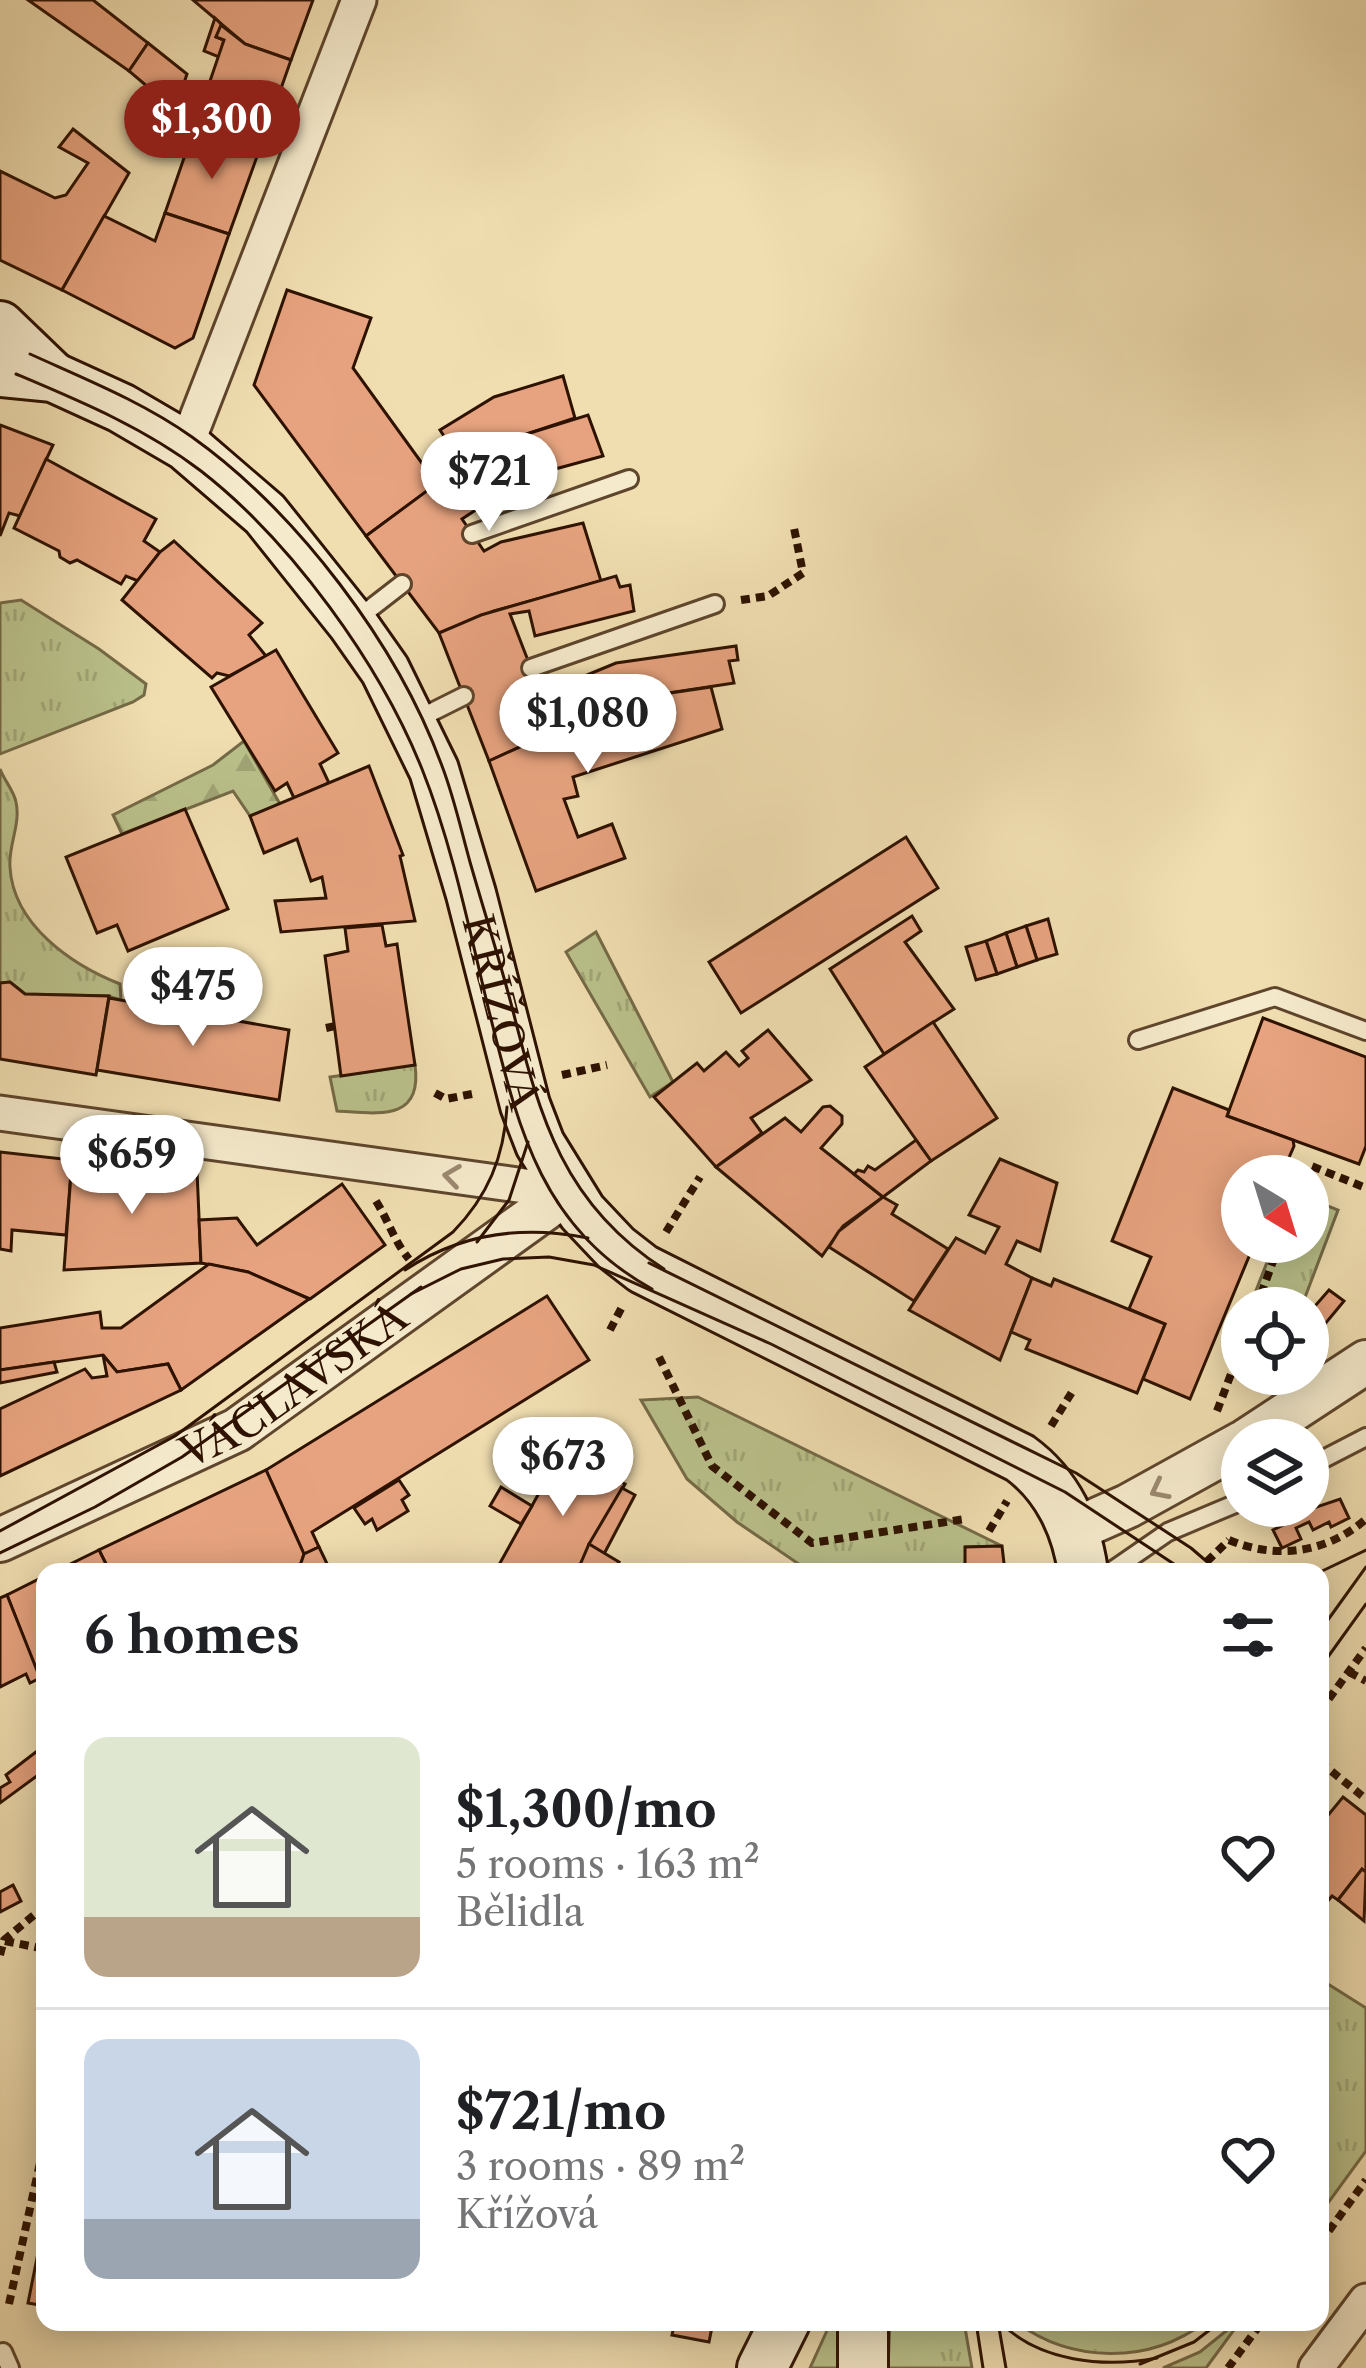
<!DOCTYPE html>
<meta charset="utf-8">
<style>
:root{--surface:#fff;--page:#f6f6f6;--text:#202124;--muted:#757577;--line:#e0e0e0;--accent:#8f2418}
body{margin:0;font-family:"Libre Caslon Text",serif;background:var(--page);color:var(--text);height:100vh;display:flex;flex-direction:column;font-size:45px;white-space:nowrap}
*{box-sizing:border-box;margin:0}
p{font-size:39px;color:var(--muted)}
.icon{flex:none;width:66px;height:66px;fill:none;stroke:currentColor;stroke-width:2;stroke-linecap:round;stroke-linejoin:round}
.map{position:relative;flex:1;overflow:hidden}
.sheet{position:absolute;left:36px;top:1563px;width:1293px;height:768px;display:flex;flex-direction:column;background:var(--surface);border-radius:24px;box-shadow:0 6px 30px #0003}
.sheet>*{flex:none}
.needle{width:78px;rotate:142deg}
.tools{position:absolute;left:1221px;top:1155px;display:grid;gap:24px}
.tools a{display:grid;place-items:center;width:108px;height:108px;border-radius:50%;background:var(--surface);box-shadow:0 6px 30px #0003;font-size:60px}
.price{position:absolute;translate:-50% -102px;padding:0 27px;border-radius:42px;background:#fff;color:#222;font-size:39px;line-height:78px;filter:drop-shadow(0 3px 6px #0008)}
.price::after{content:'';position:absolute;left:50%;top:72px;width:36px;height:27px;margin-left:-18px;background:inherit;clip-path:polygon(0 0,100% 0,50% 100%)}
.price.on{background:var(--accent);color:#fff}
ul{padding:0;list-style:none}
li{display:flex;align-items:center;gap:36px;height:300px;padding:0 48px}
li+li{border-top:3px solid var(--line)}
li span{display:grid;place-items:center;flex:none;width:336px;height:240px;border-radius:24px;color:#555}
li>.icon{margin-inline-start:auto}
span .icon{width:144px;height:144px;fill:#fffc;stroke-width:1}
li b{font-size:51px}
h2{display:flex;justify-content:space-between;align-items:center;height:144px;padding:0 48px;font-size:51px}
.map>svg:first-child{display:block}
.grass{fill:url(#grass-tufts);stroke:#746a46;stroke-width:3}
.forest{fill:url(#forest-firs);stroke:#746a46;stroke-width:3}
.building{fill:#e7a37f;stroke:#2e1200;stroke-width:3}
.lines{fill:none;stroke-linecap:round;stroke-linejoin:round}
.service-casing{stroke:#5e452c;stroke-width:22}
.minor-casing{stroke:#5e452c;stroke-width:39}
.tertiary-casing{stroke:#5e452c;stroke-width:48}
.secondary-casing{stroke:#2e1200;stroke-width:54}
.path{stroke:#2e1200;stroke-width:8;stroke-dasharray:9 6;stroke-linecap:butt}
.service{stroke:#f5eacc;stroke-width:16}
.minor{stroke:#f5eacc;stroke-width:33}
.tertiary{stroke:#f5eacc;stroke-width:42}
.secondary{stroke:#f5eacc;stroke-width:48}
.tram{stroke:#2e1200;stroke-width:3}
.oneway{stroke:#9b8970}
.labels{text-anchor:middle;stroke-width:9;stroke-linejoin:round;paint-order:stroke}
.street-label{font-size:42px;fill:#2e1200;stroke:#f5eacc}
</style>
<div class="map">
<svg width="1366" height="2368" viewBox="0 0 1366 2368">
<defs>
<pattern id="grass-tufts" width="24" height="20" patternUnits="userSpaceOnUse" patternTransform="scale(3)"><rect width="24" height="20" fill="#bac18b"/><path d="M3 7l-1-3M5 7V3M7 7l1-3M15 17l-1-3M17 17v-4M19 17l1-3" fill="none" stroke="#a0a576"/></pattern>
<pattern id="forest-firs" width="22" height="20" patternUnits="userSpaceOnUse" patternTransform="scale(3)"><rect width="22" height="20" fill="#bac18b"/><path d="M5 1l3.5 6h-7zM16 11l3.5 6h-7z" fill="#a0a576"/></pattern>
</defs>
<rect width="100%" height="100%" fill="#f0deb1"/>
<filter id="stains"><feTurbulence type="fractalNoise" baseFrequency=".00167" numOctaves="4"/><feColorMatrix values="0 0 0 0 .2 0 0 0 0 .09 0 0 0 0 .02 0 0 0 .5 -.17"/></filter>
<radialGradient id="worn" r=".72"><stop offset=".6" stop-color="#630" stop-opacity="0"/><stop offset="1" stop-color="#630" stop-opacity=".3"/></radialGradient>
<g class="grass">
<polygon points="21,600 99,649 146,684 144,695 133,702 0,754 0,603"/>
<path d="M0 769C4 780 14 791 16 802 21 824 8 846 10 867 13 925 72 965 120 984L121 1000 108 996 25 994 10 982 0 983Z"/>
<polygon points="596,932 673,1082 650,1097 566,952"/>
<path d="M415 1065C423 1123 376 1113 337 1111L330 1077Z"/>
<polygon points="1308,1198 1338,1210 1301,1308 1255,1293 1275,1242 1308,1242"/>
<polygon points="698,1397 1002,1546 966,1547 965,1569 955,1572 814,1572 806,1569 737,1522 687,1479 641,1400"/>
<polygon points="1320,1979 1366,2008 1366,2151 1320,2214 1325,2142 1320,2102"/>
<polygon points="890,2322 964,2322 972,2368 888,2368"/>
<path d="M1016 2322H1205C1149 2365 1071 2363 1016 2322Z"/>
<polygon points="830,2324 839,2329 839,2368 810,2368"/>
<polygon points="1231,2327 1234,2330 1206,2368 1163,2368 1200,2352"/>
</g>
<polygon class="forest" points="244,741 280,804 250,816 233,791 122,834 113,815 213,765"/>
<g class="building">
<polygon points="28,0 93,0 148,43 129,71"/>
<polygon points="193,0 313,0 291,60 245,44"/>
<polygon points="215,18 222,25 216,37 224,40 219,57 204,51"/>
<polygon points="221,25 245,44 291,60 259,151 194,128 224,40 216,37"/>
<polygon points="148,43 187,74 175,110 129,71"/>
<polygon points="73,129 129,173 62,290 0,260 0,171 55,198 66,195 88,163 59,147"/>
<polygon points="194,129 259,151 229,234 165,213"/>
<polygon points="165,213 229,234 193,338 175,348 62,290 104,216 155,241"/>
<polygon points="287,290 371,318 353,368 437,484 366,536 254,385"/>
<polygon points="563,376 575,418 514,438 465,468 440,430 494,397"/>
<polygon points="588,415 603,456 526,477 462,519 484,551 501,542 583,523 601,581 494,611 439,633 366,536 447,476 514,438"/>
<polygon points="0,425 53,445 20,516 9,513 0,536"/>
<polygon points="46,459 156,519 144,541 160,552 138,581 126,576 121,584 77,560 70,563 60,557 59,551 14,528"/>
<polygon points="174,541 262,623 249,635 266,656 229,676 217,673 212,678 122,600 160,552"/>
<polygon points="616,576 620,587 630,585 634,611 535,636 529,611 510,614 541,694 616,663 736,646 738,660 729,661 734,683 623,700 489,761 439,633 481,615"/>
<polygon points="276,650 338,753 320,764 329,783 294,798 287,783 275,791 211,687"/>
<polygon points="711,687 722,729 573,777 578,796 564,799 578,837 612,824 625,858 536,891 489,761 623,700"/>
<polygon points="369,766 403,855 400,856 415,921 281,932 275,901 326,898 322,877 311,881 297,839 264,853 250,816"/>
<polygon points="185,809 228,909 128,951 117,925 97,933 66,857"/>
<polygon points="906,837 938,888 741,1013 709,962"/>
<polygon points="912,916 921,931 905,942 954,1009 884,1054 830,969"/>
<polygon points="1048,919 1057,954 1037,960 1026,926"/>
<polygon points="382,925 386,946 397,944 415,1065 341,1076 325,956 348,951 345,928"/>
<polygon points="1026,926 1037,960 1017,967 1006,933"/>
<polygon points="1006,933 1017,967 997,974 986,941"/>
<polygon points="986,941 997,974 976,980 966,947"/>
<polygon points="10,982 25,994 109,996 96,1075 0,1059 0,983"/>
<polygon points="109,998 289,1030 279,1100 97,1070"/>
<polygon points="1263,1018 1366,1057 1366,1146 1359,1164 1227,1116"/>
<polygon points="933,1022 997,1118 931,1161 865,1067"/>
<polygon points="768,1030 811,1080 751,1118 762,1133 716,1167 654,1097 697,1063 704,1071 726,1052 739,1066 748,1058 742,1051"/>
<polygon points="1173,1088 1229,1110 1227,1116 1293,1140 1294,1146 1281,1176 1242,1176 1242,1242 1255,1242 1190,1399 1143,1379 1165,1324 1129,1309 1151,1257 1112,1241"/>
<polygon points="830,1106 842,1116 842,1124 821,1148 883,1197 843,1226 822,1256 716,1167 785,1118 801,1132 823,1107"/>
<polygon points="916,1140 931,1161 883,1197 854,1174 858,1170 864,1172 868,1166 875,1170"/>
<polygon points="0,1152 72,1160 66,1235 12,1230 11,1251 0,1249"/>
<polygon points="1000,1159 1057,1183 1040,1251 1017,1241 1006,1264 1032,1278 1000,1360 909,1310 956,1238 985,1253 999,1227 969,1215"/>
<polygon points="72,1160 197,1171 201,1263 64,1270"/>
<polygon points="342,1184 385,1245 310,1299 248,1272 201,1263 199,1220 237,1218 257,1245"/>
<polygon points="883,1197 897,1205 892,1214 948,1249 914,1301 829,1247 839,1231"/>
<polygon points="209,1264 248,1272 309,1299 181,1390 168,1364 117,1372 103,1355 0,1370 0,1328 100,1312 102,1328 121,1328"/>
<polygon points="1032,1278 1051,1286 1054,1279 1165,1324 1137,1393 1026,1349 1030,1340 1011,1332"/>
<polygon points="1329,1290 1344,1301 1320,1330 1308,1321 1308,1314"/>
<polygon points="547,1296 589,1360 312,1532 319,1547 304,1554 266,1470"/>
<polygon points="103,1355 117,1372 168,1364 181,1390 0,1476 0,1409 85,1369 92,1378 107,1376"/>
<polygon points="54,1362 57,1372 0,1383 0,1370"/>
<polygon points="563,1450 625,1484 580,1565 575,1572 495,1572"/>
<polygon points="266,1470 304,1554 298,1572 110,1572 99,1550"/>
<polygon points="399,1480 409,1495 402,1500 408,1511 377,1530 372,1519 365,1524 354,1508"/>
<polygon points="501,1487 532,1506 521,1524 490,1506"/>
<polygon points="622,1488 635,1495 604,1554 589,1544"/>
<polygon points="1340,1499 1349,1518 1331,1527 1329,1522 1313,1530 1309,1522 1296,1528 1301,1539 1282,1548 1273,1530 1294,1520 1290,1510 1308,1506 1308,1502 1311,1509"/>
<polygon points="589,1544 619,1562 612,1572 595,1572 580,1565"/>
<polygon points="1002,1546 1005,1572 955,1572 965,1569 965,1547"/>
<polygon points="319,1547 331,1572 298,1572 304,1554"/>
<polygon points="99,1550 110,1572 54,1572"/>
<polygon points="45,1576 45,1680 41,1682 7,1595"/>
<polygon points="7,1595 40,1678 30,1683 26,1674 0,1687 0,1598"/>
<polygon points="45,1745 45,1770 0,1803 0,1788 10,1782 6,1775"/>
<polygon points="1343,1797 1366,1815 1366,1872 1362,1869 1338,1900 1332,1896 1322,1908 1320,1825"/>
<polygon points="1362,1869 1366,1872 1364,1921 1338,1900"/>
<polygon points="13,1885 21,1901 0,1912 0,1892"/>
<polygon points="45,2218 45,2306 28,2303"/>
<polygon points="675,2322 712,2327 709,2342 672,2335"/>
</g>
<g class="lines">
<g class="service-casing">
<g id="service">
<polyline points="472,534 629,479"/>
<polyline points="353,622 402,584"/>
<polyline points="531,668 715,604"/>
<polyline points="414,721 464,696"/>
<polyline points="1138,1040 1275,997 1366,1031"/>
<polyline points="1308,1467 1366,1437"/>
<polyline points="1110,1572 1168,1532 1242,1501"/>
<polyline points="3,2352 10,2368"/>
</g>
</g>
<g class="minor-casing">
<g id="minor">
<polyline points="186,446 359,0"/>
<polyline points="0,1113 568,1192"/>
<polyline points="1316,2368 1366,2301"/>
</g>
</g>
<g class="tertiary-casing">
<g id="tertiary">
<polyline points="1247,1440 1366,1362"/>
<polyline points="1074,1530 1128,1506 1242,1443"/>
<path id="s1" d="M0 1540 237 1430 568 1192"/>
</g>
</g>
<g class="secondary-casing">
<g id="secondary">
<polyline points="0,326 53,377"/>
<path id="s2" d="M0 372 53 377 121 408 186 446 265 514 352 623 385 670 434 770 471 894 525 1105 540 1144 582 1212 616 1248 643 1269 1020 1458C1057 1485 1077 1527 1083 1572"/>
<polyline points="762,2368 785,2322"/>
<polyline points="863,2368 863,2322"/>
</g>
</g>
<g class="path">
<polyline points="741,600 768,596 803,573 794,528"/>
<polyline points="326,1028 335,1026"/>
<polyline points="562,1075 607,1065"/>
<polyline points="435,1093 446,1099 477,1093"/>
<polyline points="1305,1176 1309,1165 1366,1188"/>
<path d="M376 1201C389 1222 394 1241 409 1259"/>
<polyline points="666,1232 700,1177"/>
<polyline points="1256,1308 1280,1242"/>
<polyline points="610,1330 622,1307"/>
<polyline points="659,1357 712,1466 812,1543 965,1519"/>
<polyline points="1217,1411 1242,1345"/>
<polyline points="1051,1426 1072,1392"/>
<polyline points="1266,1514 1281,1506"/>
<polyline points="989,1531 1007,1501"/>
<path d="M1229 1540C1277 1560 1327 1553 1366 1519"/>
<polyline points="1196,1572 1229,1540"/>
<polyline points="1349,1672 1366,1681"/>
<polyline points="1320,1711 1366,1648"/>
<polyline points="1320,1762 1366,1799"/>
<polyline points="5,1941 45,1949"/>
<polyline points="0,1955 4,1940 45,1906"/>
<polyline points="1320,2243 1366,2180"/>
<polyline points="9,2304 45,2140"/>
<polyline points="1228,2368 1262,2322"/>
</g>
<use href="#service" class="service"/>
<use href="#minor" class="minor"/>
<use href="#tertiary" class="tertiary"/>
<use href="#secondary" class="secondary"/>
<g class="tram">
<path d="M30 354C85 379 143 402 192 437 297 512 398 645 442 766 454 797 461 830 470 862 484 911 500 961 513 1011 540 1118 564 1205 664 1269"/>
<path d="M16 374C80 401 145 428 201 471 291 541 380 664 422 769 452 844 469 928 488 1007 517 1122 538 1226 652 1289"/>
<polyline points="477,1242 509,1200 528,1142"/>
<polyline points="649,1263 1076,1473 1191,1548 1219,1572"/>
<path d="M405 1270C461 1233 523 1225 588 1238"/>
<polyline points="411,1294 461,1269 503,1259 549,1257 594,1265 771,1344 1065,1492 1186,1572"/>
<path d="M0 1531 175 1436 453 1232C488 1196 504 1157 507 1107"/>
<polyline points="0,1553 95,1507 182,1457 421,1287"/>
<polyline points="1320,1572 1366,1550"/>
<polyline points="1320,1631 1366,1567"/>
<polyline points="1320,1668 1366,1604"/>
<polyline points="976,2322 983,2368"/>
<polyline points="998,2322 1006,2368"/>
<path d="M1000 2322C1039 2362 1104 2368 1157 2358"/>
<polyline points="1140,2364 1194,2342 1220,2322"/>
</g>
</g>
<defs><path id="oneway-chevron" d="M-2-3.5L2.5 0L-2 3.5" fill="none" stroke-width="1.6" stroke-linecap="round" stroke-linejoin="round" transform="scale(3)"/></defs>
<g class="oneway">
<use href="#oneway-chevron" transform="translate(452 1176) rotate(-172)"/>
<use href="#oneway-chevron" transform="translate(1159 1490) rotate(153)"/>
</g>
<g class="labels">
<g class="street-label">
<text dy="15" stroke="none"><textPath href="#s2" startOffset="867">KŘÍŽOVÁ</textPath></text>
<text dy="15" stroke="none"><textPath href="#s1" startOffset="333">VÁCLAVSKÁ</textPath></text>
</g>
</g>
<rect width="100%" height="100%" filter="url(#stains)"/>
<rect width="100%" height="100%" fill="url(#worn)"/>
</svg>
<div class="tools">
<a><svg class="needle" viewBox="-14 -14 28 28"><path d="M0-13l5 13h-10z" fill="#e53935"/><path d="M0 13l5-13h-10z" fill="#757577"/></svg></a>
<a><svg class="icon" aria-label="locate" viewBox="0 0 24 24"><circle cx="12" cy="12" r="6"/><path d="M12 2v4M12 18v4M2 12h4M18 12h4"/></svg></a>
<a><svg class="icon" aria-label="layers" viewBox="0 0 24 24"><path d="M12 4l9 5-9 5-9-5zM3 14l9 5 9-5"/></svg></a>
</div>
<b class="price on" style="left:212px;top:182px">$1,300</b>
<b class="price" style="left:489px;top:534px">$721</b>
<b class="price" style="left:588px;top:776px">$1,080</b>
<b class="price" style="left:193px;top:1049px">$475</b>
<b class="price" style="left:132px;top:1217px">$659</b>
<b class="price" style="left:563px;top:1519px">$673</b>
<section class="sheet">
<h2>6 homes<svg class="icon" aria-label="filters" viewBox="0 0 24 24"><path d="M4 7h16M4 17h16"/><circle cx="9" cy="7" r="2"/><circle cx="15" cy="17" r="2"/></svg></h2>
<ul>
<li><span style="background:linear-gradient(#dfe7d0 75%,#b9a48a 0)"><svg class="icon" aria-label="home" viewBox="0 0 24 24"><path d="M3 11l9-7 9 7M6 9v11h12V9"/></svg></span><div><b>$1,300/mo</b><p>5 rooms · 163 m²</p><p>Bělidla</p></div><svg class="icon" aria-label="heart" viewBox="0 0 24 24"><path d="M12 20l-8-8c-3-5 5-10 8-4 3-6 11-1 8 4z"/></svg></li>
<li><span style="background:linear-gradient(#c9d6e8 75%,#9aa5b1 0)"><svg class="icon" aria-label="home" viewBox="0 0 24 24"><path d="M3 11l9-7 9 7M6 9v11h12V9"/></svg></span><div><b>$721/mo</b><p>3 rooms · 89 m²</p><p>Křížová</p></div><svg class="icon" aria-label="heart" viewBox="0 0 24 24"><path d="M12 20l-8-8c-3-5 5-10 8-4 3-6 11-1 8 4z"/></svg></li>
</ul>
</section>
</div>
